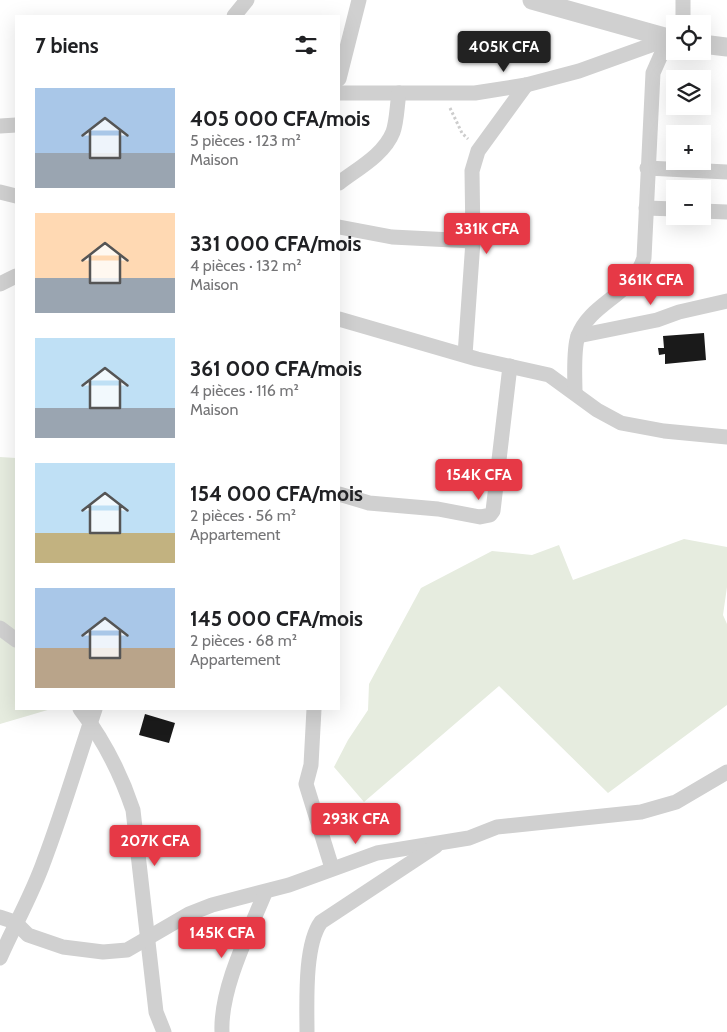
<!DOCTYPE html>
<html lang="fr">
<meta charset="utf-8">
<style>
:root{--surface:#fff;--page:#f2f2f2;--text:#202124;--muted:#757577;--accent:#e63946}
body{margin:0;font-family:Cabin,sans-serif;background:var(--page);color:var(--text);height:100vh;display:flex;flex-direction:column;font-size:19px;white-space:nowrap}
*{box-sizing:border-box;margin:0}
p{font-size:16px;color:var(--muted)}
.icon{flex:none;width:28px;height:28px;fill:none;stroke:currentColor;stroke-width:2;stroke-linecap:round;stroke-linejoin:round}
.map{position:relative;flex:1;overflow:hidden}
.sheet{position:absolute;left:15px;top:15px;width:325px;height:695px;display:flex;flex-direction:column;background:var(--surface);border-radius:0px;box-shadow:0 5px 20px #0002}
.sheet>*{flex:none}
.controls{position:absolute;left:666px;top:15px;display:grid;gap:10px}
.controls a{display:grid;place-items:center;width:45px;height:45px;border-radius:0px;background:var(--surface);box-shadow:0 5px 20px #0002;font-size:25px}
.price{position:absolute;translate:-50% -42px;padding:0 11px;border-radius:5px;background:var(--accent);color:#fff;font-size:16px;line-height:32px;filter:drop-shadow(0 1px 2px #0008)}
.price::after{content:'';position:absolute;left:50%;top:30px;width:15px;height:11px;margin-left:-8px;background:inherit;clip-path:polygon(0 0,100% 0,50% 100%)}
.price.active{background:#222;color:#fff}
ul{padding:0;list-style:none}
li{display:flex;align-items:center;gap:15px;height:125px;padding:0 20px}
li span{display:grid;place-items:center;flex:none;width:140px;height:100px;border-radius:0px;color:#555}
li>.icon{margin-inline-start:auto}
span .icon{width:60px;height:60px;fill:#fffc;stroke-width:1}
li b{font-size:21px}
h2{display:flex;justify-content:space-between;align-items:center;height:60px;padding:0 20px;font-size:21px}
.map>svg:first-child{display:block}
.green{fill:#e6ecdf}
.building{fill:#1a1a1a}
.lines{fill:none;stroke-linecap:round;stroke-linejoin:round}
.path{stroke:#cdcdcd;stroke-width:3;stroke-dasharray:2.5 2.5;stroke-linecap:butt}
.minor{stroke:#d0d0d0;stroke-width:15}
.tertiary{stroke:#d0d0d0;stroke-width:19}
</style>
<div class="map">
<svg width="727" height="1032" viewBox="0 0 727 1032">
<rect width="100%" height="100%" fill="#fff"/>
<g class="green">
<polygon points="0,457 16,458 16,709 51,709 0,724"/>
<polygon points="684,539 727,547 727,587 723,615 727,624 727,705 608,793 499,686 364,802 334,767 348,740 368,710 369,684 421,588 492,551 532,555 559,545 573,580"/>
</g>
<g class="building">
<polygon points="704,333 706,360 665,364 665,354 659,355 658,348 664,348 663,336"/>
<polygon points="145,714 175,723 169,743 139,735"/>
</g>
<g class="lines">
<polyline class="path" points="450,108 462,133 468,139"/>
<g class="minor">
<polyline points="234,16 247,0"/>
<polyline points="683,24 683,0"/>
<polyline points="339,79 359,0"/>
<polyline points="339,93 475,93 526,85 579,71 668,39"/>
<polyline points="0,126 16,125"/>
<polyline points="647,168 727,172"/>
<path d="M339 183C357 169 384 155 393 132 397 121 397 105 399 93"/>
<polyline points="0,192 16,196"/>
<polyline points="646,208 675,209"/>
<polyline points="702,211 727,212"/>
<polyline points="339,227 392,237 473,241"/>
<polyline points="0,284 16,276"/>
<polyline points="339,319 477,359 549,375 597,410 621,423 664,431 727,437"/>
<polyline points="578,336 657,320 679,312 727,301"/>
<polyline points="465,355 473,241 472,171 478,151 526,85"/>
<path d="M575 393C575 378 573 350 578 336 591 302 632 296 644 258L653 73 668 39"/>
<polyline points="339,494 369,503 438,509 480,517 490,515 493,511 510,366"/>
<polyline points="0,628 16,640"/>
<path d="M80 709C103 739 121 774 133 810L156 1012 164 1032"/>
<polyline points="314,709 311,765 306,784 332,868"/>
<polyline points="0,917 15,922 28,935 63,947 103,952 127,950 189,914 212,905 289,885 377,853 469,838 497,827 641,812 676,802 727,772"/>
<path d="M0 958C14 926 32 895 44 861 63 811 78 759 95 709"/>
<path d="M222 1032C220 989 249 932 265 893"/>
<path d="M307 1032C307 1004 304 945 321 922L436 846"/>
</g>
<g class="tertiary">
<polyline points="532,0 675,40"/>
<polyline points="702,44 727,47"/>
</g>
</g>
</svg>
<div class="controls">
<a><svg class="icon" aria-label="locate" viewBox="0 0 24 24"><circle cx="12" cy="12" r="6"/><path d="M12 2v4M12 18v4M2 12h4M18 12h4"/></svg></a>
<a><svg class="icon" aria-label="layers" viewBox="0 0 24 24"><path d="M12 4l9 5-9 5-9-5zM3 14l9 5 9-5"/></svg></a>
<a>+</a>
<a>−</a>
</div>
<b class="price active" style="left:504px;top:73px">405K CFA</b>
<b class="price" style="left:487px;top:255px">331K CFA</b>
<b class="price" style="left:651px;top:306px">361K CFA</b>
<b class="price" style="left:479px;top:501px">154K CFA</b>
<b class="price" style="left:356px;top:845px">293K CFA</b>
<b class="price" style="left:155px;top:867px">207K CFA</b>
<b class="price" style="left:222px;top:959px">145K CFA</b>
<section class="sheet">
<h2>7 biens<svg class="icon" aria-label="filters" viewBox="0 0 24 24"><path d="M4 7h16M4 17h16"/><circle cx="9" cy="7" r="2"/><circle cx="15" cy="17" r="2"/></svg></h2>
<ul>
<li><span style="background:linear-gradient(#a9c7e8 65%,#9aa5b1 0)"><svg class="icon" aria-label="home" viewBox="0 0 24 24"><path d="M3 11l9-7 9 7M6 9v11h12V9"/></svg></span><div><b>405 000 CFA/mois</b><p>5 pièces · 123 m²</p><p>Maison</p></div></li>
<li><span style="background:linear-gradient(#ffd9b3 65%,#9aa5b1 0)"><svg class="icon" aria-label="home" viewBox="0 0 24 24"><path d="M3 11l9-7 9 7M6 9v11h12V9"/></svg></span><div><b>331 000 CFA/mois</b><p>4 pièces · 132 m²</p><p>Maison</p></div></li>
<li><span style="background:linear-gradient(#bfe0f5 70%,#9aa5b1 0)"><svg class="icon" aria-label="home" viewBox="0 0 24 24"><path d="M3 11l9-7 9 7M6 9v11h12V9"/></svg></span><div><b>361 000 CFA/mois</b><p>4 pièces · 116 m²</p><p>Maison</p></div></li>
<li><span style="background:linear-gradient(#bfe0f5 70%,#c2b280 0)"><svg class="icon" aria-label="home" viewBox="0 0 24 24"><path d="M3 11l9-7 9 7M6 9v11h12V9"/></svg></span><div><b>154 000 CFA/mois</b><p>2 pièces · 56 m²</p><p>Appartement</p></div></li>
<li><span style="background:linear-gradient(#a9c7e8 60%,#b9a48a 0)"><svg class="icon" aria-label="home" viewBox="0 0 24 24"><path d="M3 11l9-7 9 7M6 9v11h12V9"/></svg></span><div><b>145 000 CFA/mois</b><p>2 pièces · 68 m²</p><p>Appartement</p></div></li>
</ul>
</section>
</div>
